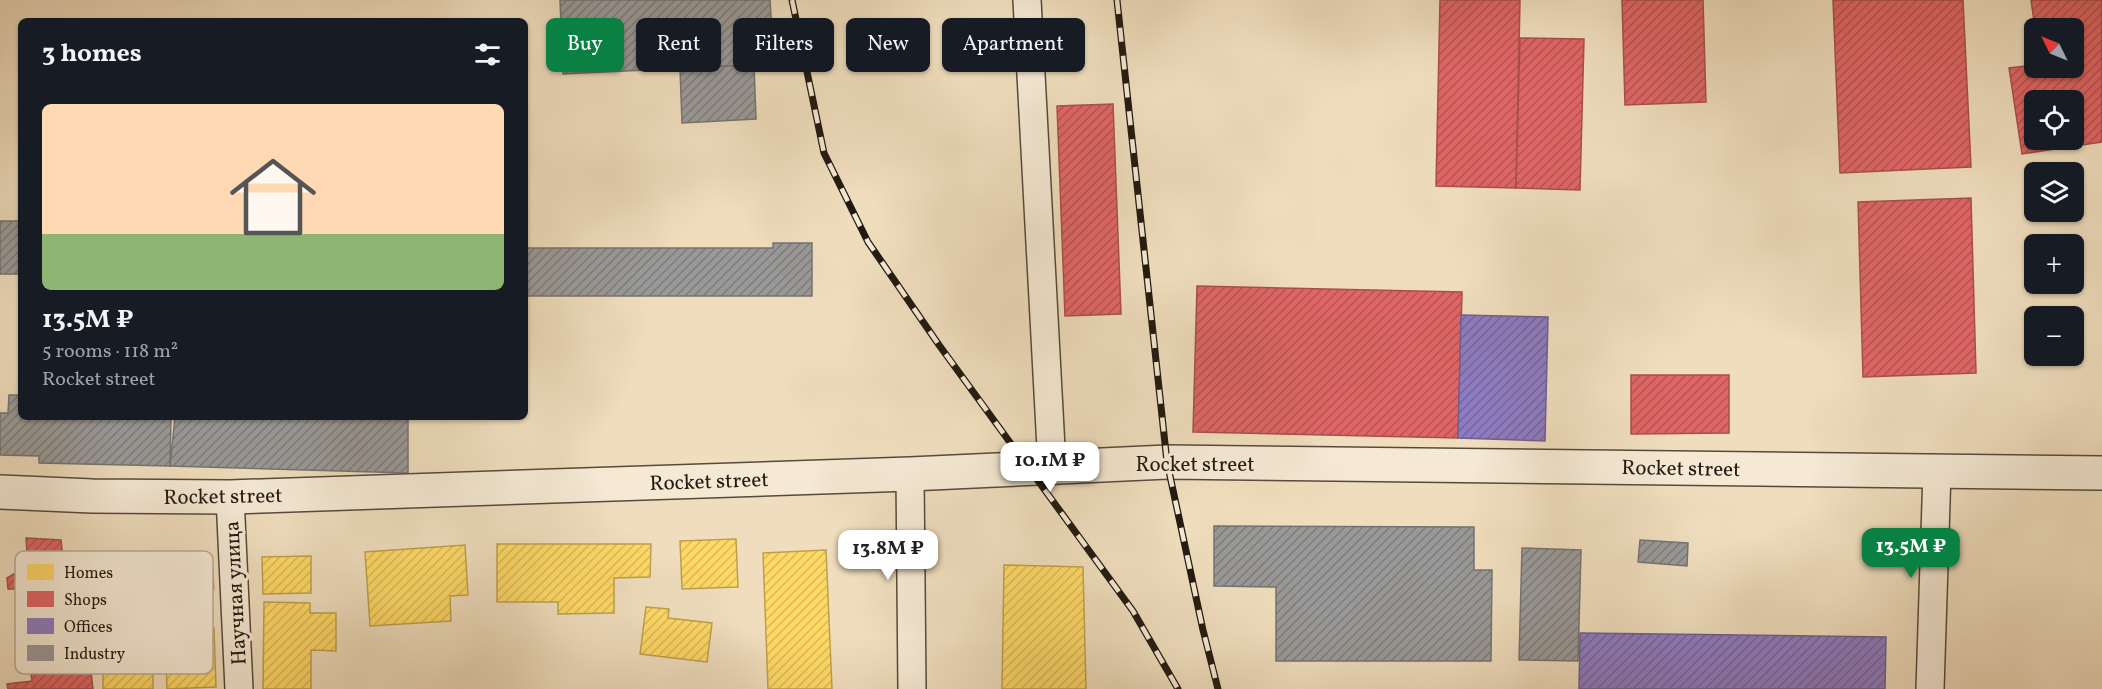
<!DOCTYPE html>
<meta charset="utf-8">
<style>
:root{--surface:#171b24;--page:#20242c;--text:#f1f3f6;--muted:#9ea1a6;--line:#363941;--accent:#0b8043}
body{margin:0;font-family:Vollkorn,serif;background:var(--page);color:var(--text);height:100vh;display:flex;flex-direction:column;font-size:22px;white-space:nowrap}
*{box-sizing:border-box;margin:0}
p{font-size:20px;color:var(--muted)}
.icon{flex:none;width:33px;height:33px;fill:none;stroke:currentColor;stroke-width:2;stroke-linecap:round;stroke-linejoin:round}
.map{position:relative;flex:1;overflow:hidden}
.drawer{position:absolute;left:18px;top:18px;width:510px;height:402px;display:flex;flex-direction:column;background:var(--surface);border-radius:9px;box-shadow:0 2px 4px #0004}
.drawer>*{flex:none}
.hud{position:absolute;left:546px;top:18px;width:570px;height:54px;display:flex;gap:12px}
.needle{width:39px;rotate:313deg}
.tools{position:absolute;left:2024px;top:18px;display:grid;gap:12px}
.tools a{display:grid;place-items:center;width:60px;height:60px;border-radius:9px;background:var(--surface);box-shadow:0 2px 4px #0004;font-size:30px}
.price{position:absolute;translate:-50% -51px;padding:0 14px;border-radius:12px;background:#fff;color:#222;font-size:20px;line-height:39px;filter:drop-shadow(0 2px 3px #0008)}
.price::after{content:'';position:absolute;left:50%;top:36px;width:18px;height:14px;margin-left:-9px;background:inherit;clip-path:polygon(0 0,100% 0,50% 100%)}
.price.selected{background:var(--accent);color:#fff}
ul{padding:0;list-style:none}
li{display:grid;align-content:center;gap:12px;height:318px;padding:0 24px}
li+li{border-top:2px solid var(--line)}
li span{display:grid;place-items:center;height:186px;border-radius:9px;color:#555}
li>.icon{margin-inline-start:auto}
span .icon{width:108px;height:108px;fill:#fffc;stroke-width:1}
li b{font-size:26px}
h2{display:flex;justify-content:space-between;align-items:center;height:72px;padding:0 24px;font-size:26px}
.pill{padding:0 21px;border-radius:9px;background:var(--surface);box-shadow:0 2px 4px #0004;font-size:21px;line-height:54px}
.pill.selected{background:var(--accent);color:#fff}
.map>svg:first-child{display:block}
.homes{fill:url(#homes-hatch);stroke:#bda04c;stroke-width:1.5}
.shops{fill:url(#shops-hatch);stroke:#a74f4c;stroke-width:1.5;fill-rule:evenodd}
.offices{fill:url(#offices-hatch);stroke:#6e5f8e;stroke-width:1.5}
.industry{fill:url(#industry-hatch);stroke:#757370;stroke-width:1.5}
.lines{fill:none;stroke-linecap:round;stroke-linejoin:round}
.minor-casing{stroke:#554b3c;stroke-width:30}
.tertiary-casing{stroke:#554b3c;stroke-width:36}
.minor{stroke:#f5e9d4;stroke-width:27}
.tertiary{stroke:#f5e9d4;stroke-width:33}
.rail-casing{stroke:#221a11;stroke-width:7}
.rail{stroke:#f5e9d4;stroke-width:4.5;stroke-dasharray:14;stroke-linecap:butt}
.labels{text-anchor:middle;stroke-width:6;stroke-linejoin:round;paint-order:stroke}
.street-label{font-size:21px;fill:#221a11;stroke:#f5e9d4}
.key{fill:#f5e9d4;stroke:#b6ab9a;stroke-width:1.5}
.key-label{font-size:16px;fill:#221a11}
</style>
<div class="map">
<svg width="2102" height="689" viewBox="0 0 2102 689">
<defs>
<pattern id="homes-hatch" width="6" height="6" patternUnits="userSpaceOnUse" patternTransform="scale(1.5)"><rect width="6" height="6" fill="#ffd966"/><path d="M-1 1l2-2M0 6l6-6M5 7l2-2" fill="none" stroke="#daba57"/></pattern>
<pattern id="shops-hatch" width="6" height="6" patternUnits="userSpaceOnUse" patternTransform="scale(1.5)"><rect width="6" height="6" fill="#e06666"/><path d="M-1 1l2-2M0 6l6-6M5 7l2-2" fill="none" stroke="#b55353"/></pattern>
<pattern id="offices-hatch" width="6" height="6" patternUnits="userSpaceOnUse" patternTransform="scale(1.5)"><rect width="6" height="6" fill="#8e7cc3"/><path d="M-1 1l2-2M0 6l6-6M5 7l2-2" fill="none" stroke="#74659d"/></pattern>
<pattern id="industry-hatch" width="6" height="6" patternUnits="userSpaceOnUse" patternTransform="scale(1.5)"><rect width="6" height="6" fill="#999"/><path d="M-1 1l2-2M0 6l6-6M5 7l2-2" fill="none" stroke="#7c7c7b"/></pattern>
</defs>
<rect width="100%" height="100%" fill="#efddbd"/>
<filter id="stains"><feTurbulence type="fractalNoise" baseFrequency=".00333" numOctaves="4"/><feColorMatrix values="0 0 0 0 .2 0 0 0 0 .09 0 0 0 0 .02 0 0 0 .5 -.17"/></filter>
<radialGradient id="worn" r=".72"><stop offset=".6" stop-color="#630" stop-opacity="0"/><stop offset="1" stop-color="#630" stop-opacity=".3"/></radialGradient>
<g class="homes">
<polygon points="736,539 738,587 682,589 680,541"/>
<polygon points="497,544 651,544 650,577 614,578 614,613 558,614 558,602 497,602"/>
<polygon points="465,545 468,595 450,596 451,621 370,626 365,552"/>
<polygon points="826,550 832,689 768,689 763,553"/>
<polygon points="311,556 311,593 263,594 262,557"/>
<polygon points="212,559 214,589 172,591 170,561"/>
<polygon points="1004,565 1083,567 1086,689 1002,689"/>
<polygon points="264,602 310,603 310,613 336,613 336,651 311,650 311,689 263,689"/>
<polygon points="646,607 669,609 668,618 712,623 707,662 640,654"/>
<polygon points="214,628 216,687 167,689 165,630"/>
<polygon points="153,640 153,689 103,689 103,641"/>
</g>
<g class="shops">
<polygon points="1440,0 1520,0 1516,188 1436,186"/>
<polygon points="1622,0 1703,0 1706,102 1625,105"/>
<polygon points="1833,0 1963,0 1971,167 1840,173"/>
<path d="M2031 0H2102V142L2022 154 2009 68 2034 65V68H2073V28H2035ZM2034 100H2073V140H2034Z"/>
<polygon points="1520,38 1584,39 1580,190 1516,188"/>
<polygon points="1113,104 1121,314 1065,316 1057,106"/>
<polygon points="1971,198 1976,373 1863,377 1858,202"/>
<polygon points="1197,286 1462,292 1458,438 1193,432"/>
<polygon points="1631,375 1729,375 1729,433 1631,434"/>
<polygon points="26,538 61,540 71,633 61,634 62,645 26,648 19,589 8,589 7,578 28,566"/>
<polygon points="89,654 93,689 8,689 7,684 32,681 29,661"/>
</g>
<g class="offices">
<polygon points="1461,315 1548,317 1545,441 1458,438"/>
<polygon points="1580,633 1886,637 1885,689 1579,689"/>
</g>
<g class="industry">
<polygon points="560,0 770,0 774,64 563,74"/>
<polygon points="754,65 756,119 682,123 680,68"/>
<rect x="0" y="221" width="21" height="53"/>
<polygon points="773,243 812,243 812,296 525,296 525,248 773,248"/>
<polygon points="9,395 21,395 21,417 171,417 170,466 39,463 39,456 0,455 0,413 8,413"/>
<polygon points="175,417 408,417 408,473 170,466"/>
<polygon points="1214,526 1474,527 1474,570 1492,570 1491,661 1276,661 1276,587 1214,586"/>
<polygon points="1640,540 1688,543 1687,566 1638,562"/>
<polygon points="1522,548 1581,550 1578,661 1519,660"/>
</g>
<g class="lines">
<g class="minor-casing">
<g id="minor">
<polyline points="1027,0 1052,467"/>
<polyline points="910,474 912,689"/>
<polyline points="230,497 239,689"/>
<polyline points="1930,689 1937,471"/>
</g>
</g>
<g class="tertiary-casing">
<polyline id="tertiary" points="0,492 92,496 230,497 910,474 1167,462 2102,473"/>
</g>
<use href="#minor" class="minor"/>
<use href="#tertiary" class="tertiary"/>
<g class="rail-casing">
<g id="rail">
<polyline points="792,0 824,153 868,242 939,345 1133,611 1178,689"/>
<polyline points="1117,0 1167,462 1203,630 1218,689"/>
</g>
</g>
<use href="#rail" class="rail"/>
</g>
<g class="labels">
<g class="street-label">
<text x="1195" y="471">Rocket street</text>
<text transform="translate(1681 468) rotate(1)" y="7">Rocket street</text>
<text transform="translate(709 481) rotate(-2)" y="7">Rocket street</text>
<text transform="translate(223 496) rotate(-1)" y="7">Rocket street</text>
<text transform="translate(235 593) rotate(-93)" y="7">Научная улица</text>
</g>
</g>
<rect x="15" y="551" width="198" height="123" rx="9" class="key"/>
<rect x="27" y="564" width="27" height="16" fill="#ffd966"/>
<rect x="27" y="591" width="27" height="16" fill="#e06666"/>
<rect x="27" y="618" width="27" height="16" fill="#8e7cc3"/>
<rect x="27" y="645" width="27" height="16" fill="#999"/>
<g class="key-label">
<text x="64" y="578">Homes</text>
<text x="64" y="605">Shops</text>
<text x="64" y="632">Offices</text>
<text x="64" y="659">Industry</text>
</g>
<rect width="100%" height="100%" filter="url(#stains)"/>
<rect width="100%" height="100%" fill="url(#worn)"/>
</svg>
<div class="tools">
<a><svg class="needle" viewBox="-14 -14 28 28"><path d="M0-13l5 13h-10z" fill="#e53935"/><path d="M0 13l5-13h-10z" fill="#9ea1a6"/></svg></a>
<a><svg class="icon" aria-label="locate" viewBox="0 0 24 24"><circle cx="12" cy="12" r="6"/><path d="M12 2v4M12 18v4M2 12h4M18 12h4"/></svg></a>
<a><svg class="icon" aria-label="layers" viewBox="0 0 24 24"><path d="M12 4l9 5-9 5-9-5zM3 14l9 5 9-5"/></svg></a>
<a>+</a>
<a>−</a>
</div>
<b class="price" style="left:1050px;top:493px">10.1M ₽</b>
<b class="price selected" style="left:1911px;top:579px">13.5M ₽</b>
<b class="price" style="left:888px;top:581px">13.8M ₽</b>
<div class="hud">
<a class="pill selected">Buy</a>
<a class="pill">Rent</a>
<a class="pill">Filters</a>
<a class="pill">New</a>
<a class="pill">Apartment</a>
</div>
<section class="drawer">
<h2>3 homes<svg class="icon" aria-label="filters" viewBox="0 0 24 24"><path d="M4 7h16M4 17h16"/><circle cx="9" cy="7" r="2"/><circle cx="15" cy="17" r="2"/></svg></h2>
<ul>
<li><span style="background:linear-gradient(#ffd9b3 70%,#8fb573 0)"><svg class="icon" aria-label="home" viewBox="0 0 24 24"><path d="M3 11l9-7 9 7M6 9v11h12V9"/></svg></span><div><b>13.5M ₽</b><p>5 rooms · 118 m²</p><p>Rocket street</p></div></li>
</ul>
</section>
</div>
